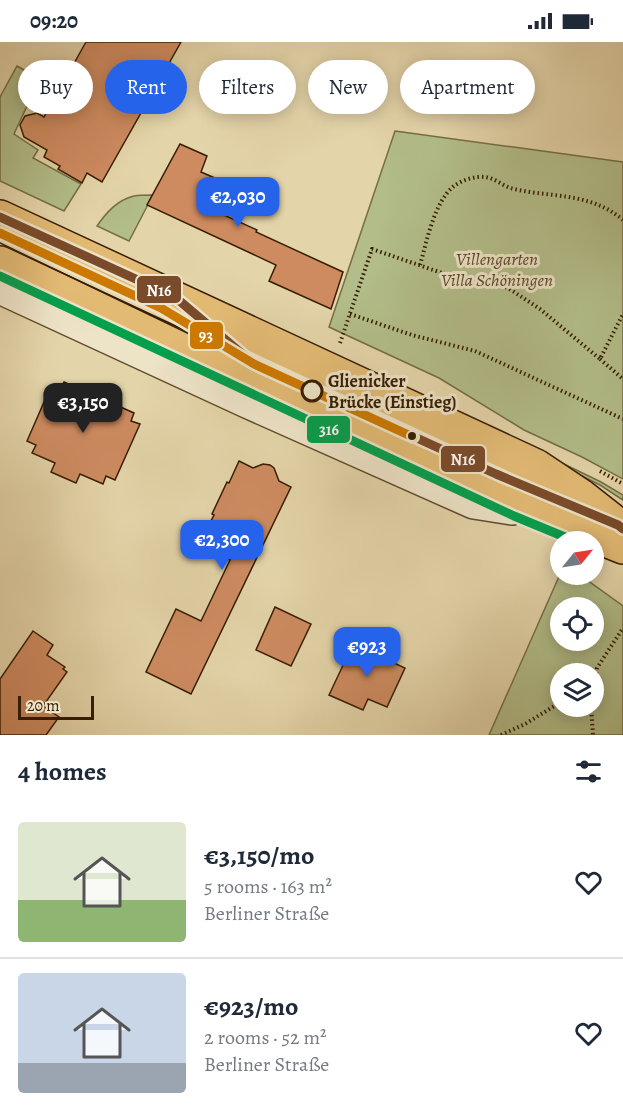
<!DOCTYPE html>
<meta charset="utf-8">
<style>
:root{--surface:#fff;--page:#f6f6f7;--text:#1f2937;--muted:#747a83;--line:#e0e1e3;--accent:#2563eb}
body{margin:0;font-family:Alegreya,serif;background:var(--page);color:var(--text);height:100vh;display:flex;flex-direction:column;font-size:22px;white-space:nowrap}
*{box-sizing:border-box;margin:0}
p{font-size:20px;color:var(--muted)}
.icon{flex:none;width:33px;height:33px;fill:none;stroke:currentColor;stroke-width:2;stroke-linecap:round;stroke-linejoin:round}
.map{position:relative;height:693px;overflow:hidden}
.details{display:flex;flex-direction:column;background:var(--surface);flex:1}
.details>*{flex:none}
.guide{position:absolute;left:18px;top:18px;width:588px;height:54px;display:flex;gap:12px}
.needle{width:39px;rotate:60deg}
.fabs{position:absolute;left:550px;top:489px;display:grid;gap:12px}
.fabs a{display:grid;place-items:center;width:54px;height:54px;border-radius:50%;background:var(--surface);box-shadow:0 3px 15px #0003;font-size:30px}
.scale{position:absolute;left:18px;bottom:15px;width:76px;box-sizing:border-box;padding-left:6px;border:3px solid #361d03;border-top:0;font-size:16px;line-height:21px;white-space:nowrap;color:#361d03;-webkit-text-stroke:4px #ede3c7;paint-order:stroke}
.price{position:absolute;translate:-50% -51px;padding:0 14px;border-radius:12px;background:var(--accent);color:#fff;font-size:20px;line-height:39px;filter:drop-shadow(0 2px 3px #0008)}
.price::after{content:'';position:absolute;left:50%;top:36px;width:18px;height:14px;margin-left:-9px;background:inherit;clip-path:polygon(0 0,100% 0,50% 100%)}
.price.current{background:#222;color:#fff}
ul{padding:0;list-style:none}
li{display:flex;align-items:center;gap:18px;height:150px;padding:0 18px}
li+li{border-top:2px solid var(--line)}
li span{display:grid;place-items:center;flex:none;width:168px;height:120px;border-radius:6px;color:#555}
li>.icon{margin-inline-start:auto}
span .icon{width:72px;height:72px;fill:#fffc;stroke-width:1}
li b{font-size:26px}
h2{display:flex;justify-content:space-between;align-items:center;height:72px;padding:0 18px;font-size:26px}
.pill{padding:0 21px;border-radius:27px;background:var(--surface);box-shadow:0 3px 15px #0003;font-size:21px;line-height:54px}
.pill.current{background:var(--accent);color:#fff}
.status{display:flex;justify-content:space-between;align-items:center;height:42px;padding:0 30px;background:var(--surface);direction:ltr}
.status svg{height:16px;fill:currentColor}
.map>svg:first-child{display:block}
.green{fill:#b2bd89;stroke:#746d46;stroke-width:1.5;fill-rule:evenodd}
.building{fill:#ce8b60;stroke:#361d03;stroke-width:1.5}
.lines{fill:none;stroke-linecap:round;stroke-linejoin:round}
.minor-casing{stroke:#624b2c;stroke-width:36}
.major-casing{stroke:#361d03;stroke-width:36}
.path{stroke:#361d03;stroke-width:4;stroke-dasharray:1.5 3;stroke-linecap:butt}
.minor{stroke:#ede3c7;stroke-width:33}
.major{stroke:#e2ba74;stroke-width:33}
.tram{stroke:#361d03;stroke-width:1.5}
.bus-1-casing{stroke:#ede3c7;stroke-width:14}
.bus-2-casing{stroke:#ede3c7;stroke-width:14}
.bus-1{stroke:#7a4b2a;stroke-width:9}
.bus-2{stroke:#039f4d;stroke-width:9}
.tram-1-casing{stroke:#ede3c7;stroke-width:14}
.tram-1{stroke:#cc7901;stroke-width:9}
.stop-dot{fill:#ede3c7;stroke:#361d03;stroke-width:3}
.bus-dot{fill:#361d03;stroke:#ede3c7;stroke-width:2}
.labels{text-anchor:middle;stroke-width:6;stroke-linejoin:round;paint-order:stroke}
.park-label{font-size:18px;font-style:italic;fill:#554524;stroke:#ede3c7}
.stop-label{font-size:18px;font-weight:bold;fill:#361d03;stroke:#ede3c7;text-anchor:start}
.line-badge{stroke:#ede3c7;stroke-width:2}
.badge-label{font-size:16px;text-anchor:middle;font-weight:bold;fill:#fff}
</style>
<div class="status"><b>09:20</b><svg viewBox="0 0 49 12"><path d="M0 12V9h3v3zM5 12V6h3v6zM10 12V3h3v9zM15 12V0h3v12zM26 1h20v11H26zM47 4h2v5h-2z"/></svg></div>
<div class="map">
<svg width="623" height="693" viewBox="0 0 623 693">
<rect width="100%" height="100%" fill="#e4d4a9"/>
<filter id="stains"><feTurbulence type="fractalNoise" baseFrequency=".00333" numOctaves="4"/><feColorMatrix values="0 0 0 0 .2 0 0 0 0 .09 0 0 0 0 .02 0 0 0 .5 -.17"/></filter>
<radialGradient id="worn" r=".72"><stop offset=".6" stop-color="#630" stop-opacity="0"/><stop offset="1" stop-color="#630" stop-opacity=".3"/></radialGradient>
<g class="green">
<polygon points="17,24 49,42 35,67 27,64 14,92 38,108 33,116 81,142 64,169 0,139 0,55"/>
<polygon points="395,89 623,120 623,437 582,415 524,388 439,336 329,285"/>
<path d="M153 153 129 199 97 184C106 171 117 158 134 154 139 153 147 153 153 153Z"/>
<polygon points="537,409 601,440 623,453 623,458 600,443 536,411"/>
<path d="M561 530V532L580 533 623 564V693H489ZM561 566H594V598H561ZM561 632H594V664H561Z"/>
</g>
<g class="building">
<polygon points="86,0 181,0 102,140 87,131 82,141 58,127 60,124 44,115 47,108 24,95 20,83 25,74 37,71 44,75"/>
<polygon points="180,102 207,114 201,130 224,140 215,160 219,161 215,169 257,188 256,190 343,230 331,267 269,239 276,223 147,163"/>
<polygon points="64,340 134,371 131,379 140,382 115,438 106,434 103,442 80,432 76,441 51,430 55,421 32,411 36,403 27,399 51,344 60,347"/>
<polygon points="239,419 253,426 263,422 270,423 274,426 279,439 291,445 191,652 146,630 176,567 201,579 230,518 216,512 218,509 200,500 214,473 212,472 227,440 229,441"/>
<polygon points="275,565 311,582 291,624 256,608"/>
<polygon points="33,589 53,603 47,613 65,625 63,627 67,630 43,664 59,675 46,693 0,693 0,637"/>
<polygon points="353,602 361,607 374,602 377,612 395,620 394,621 405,626 387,665 368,657 363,668 329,653"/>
</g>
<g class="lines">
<g class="minor-casing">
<g id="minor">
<polyline points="0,245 247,359 474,460 512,466"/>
<polyline points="193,270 254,322 496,432 597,474"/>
</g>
</g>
<g class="major-casing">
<g id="major">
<polyline points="0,175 536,424 581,454 623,487"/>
<polyline points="0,221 519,463 623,505"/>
</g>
</g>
<g class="path">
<path d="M420 223C427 199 434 160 454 144 462 138 475 134 485 135 495 136 504 145 514 147 553 156 590 150 623 178"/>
<polyline points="350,272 412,293 475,309 623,377"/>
<polyline points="340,301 372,207 448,233 486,238 508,246 540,267 600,317 623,272"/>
<polyline points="600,317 623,337"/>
<polyline points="600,429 623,442"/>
<polyline points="594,645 597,626 623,586"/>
<polyline points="591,664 593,693"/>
<polyline points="501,693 525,682 561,660"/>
</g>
<use href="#minor" class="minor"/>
<use href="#major" class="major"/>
<polyline class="tram" points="0,201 202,298 254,322"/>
<g class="bus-1-casing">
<polyline id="bus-1" points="0,175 175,255 254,322 496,432 618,483 623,487"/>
</g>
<g class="bus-2-casing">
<polyline id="bus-2" points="0,234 514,474 577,500"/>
</g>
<use href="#bus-1" class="bus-1"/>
<use href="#bus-2" class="bus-2"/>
<g class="tram-1-casing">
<polyline id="tram-1" points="0,191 161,266 254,322 413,395"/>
</g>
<use href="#tram-1" class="tram-1"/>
</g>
<circle class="stop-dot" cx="312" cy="349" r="10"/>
<circle class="bus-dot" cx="412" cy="394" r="5"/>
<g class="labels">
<g class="park-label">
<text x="497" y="223">Villengarten<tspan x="497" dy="21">Villa Schöningen</tspan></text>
</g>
<g class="stop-label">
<text x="328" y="345">Glienicker<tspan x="328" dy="21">Brücke (Einstieg)</tspan></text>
</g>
</g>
<g class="line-badge">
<rect x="136" y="233" width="46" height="29" rx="6" fill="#7a4b2a"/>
<rect x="189" y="279" width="35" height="29" rx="6" fill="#cc7901"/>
<rect x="306" y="373" width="45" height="29" rx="6" fill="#039f4d"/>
<rect x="440" y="403" width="46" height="28" rx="6" fill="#7a4b2a"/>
</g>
<g class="badge-label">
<text x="159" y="254">N16</text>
<text x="206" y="299">93</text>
<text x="329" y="393">316</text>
<text x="463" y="423">N16</text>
</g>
<rect width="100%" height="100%" filter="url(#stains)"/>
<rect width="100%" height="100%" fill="url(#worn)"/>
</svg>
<div class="fabs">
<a><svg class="needle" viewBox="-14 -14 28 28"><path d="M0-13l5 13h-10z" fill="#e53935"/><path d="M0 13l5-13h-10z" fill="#747a83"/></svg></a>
<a><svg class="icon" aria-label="locate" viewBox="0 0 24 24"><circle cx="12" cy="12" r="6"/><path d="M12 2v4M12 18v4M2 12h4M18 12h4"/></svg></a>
<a><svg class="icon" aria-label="layers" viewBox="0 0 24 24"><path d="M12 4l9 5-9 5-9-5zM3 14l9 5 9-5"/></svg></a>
</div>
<div class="scale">20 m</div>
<b class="price" style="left:238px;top:186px">€2,030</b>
<b class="price current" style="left:83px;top:392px">€3,150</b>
<b class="price" style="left:222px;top:529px">€2,300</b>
<b class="price" style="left:367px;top:636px">€923</b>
<div class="guide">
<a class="pill">Buy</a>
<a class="pill current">Rent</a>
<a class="pill">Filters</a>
<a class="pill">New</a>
<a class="pill">Apartment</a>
</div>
</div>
<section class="details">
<h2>4 homes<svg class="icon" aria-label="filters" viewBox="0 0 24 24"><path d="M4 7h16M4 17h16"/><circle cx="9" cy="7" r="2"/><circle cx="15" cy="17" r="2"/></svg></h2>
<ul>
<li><span style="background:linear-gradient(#dfe7d0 65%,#8fb573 0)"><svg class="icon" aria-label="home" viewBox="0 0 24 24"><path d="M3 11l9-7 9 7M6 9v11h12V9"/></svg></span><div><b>€3,150/mo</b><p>5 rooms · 163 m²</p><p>Berliner Straße</p></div><svg class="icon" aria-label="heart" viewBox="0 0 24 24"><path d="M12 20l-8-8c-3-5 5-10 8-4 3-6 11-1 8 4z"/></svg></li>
<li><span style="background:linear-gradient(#c9d6e8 75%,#9aa5b1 0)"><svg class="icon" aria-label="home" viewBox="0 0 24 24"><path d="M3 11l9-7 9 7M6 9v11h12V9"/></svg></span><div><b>€923/mo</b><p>2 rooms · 52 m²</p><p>Berliner Straße</p></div><svg class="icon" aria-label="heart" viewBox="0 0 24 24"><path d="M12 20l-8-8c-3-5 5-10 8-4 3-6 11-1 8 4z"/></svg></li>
</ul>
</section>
